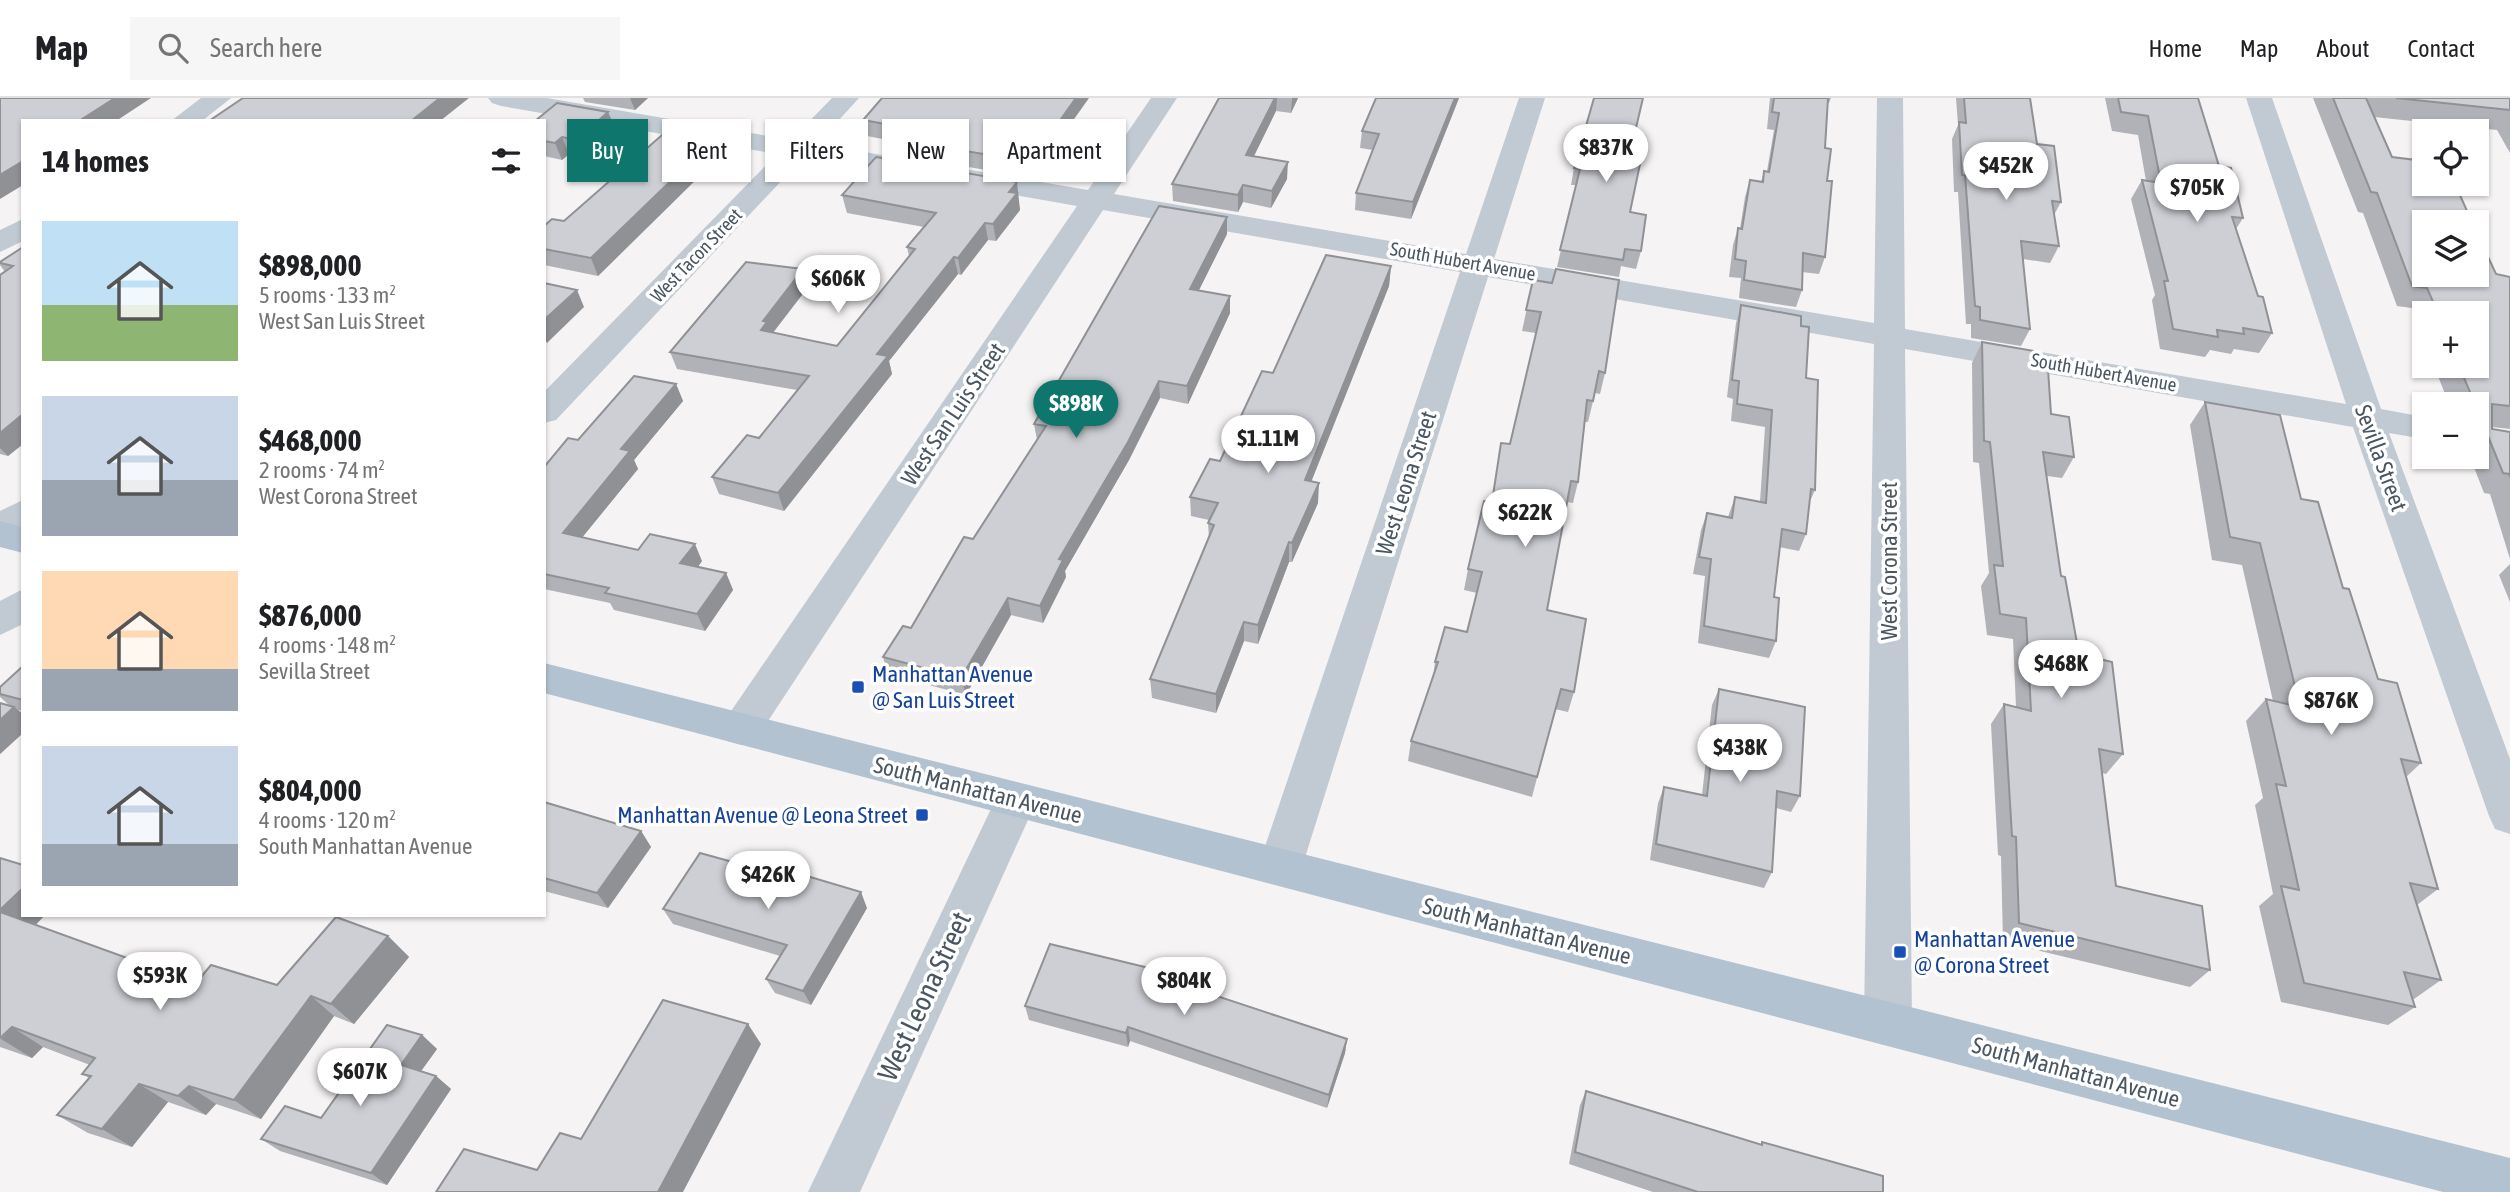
<!DOCTYPE html>
<meta charset="utf-8">
<style>
:root{--surface:#fff;--page:#f6f6f6;--text:#202124;--muted:#757577;--line:#e0e0e0;--accent:#0f766e}
body{margin:0;font-family:"Asap Condensed",sans-serif;background:var(--page);color:var(--text);height:100vh;display:flex;flex-direction:column;font-size:26px;white-space:nowrap}
*{box-sizing:border-box;margin:0}
p{font-size:23px;color:var(--muted)}
.icon{flex:none;width:38px;height:38px;fill:none;stroke:currentColor;stroke-width:2;stroke-linecap:round;stroke-linejoin:round}
.map{position:relative;flex:1;overflow:hidden}
.details{position:absolute;left:21px;top:21px;width:525px;height:798px;display:flex;flex-direction:column;background:var(--surface);border-radius:0px;box-shadow:0 2px 5px #0004}
.details>*{flex:none}
.top-card{position:absolute;left:567px;top:21px;width:665px;height:63px;display:flex;gap:14px}
.tools{position:absolute;left:2412px;top:21px;display:grid;gap:14px}
.tools a{display:grid;place-items:center;width:77px;height:77px;border-radius:0px;background:var(--surface);box-shadow:0 2px 5px #0004;font-size:35px}
.price{position:absolute;translate:-50% -60px;padding:0 16px;border-radius:24px;background:#fff;color:#222;font-size:23px;line-height:46px;filter:drop-shadow(0 2px 4px #0008)}
.price::after{content:'';position:absolute;left:50%;top:42px;width:21px;height:16px;margin-left:-10px;background:inherit;clip-path:polygon(0 0,100% 0,50% 100%)}
.price.on{background:var(--accent);color:#fff}
ul{padding:0;list-style:none}
li{display:flex;align-items:center;gap:21px;height:175px;padding:0 21px}
li span{display:grid;place-items:center;flex:none;width:196px;height:140px;border-radius:0px;color:#555}
li>.icon{margin-inline-start:auto}
span .icon{width:84px;height:84px;fill:#fffc;stroke-width:1}
li b{font-size:30px}
h2{display:flex;justify-content:space-between;align-items:center;height:84px;padding:0 21px;font-size:30px}
.tag{padding:0 24px;border-radius:0px;background:var(--surface);box-shadow:0 2px 5px #0004;font-size:24px;line-height:63px}
.tag.on{background:var(--accent);color:#fff}
header{display:flex;align-items:center;gap:42px;box-sizing:border-box;height:98px;padding:0 35px;background:var(--surface);border-bottom:2px solid var(--line)}
header strong{font-size:33px}
nav{display:flex;gap:38px;margin-inline-start:auto;font-size:24px}
.search{width:490px;height:63px;background:var(--page);display:flex;align-items:center;gap:18px;box-sizing:border-box;padding:0 24px;border-radius:0px;color:var(--muted);font-size:26px}
.map>svg:first-child{display:block}
.lines{fill:none;stroke-linecap:round;stroke-linejoin:round}
.minor{fill:#c1cad2;fill-rule:evenodd}
.major{fill:#b3c2d1;fill-rule:evenodd}
.wall{fill:#b0b2b7}
.shaded-wall{fill:#909195}
.building{fill:#cdcfd5;stroke:#909195;stroke-width:2}
.transit-dot{fill:#1a4fb4;stroke:#fff;stroke-width:2.5}
.labels{text-anchor:middle;stroke-width:7;stroke-linejoin:round;paint-order:stroke}
.far-street-label{font-size:19px;fill:#4a5661;stroke:#fff}
.street-label{font-size:23px;fill:#4a5661;stroke:#fff}
.transit-label{font-size:23px;fill:#164399;stroke:#fff;text-anchor:start}
.near-street-label{font-size:28px;fill:#4a5661;stroke:#fff}
</style>
<header>
<strong>Map</strong>
<div class="search"><svg class="icon" aria-label="search" viewBox="0 0 24 24"><circle cx="10" cy="10" r="6"/><path d="M15 15l6 6"/></svg>Search here</div>
<nav><a>Home</a><a>Map</a><a>About</a><a>Contact</a></nav>
</header>
<div class="map">
<svg width="2510" height="1094" viewBox="0 0 2510 1094">
<rect width="100%" height="100%" fill="#f5f3f3"/>
<g class="lines">
<g class="minor">
<polygon points="201,0 231,0 202,23 171,23"/>
<polygon points="488,0 547,0 791,42 832,0 859,0 817,46 1088,92 1151,0 1177,0 1114,96 1466,156 1519,0 1545,0 1494,161 1874,225 1877,0 1903,0 1905,231 2346,306 2246,0 2272,0 2381,311 2424,319 2424,341 2389,335 2510,661 2510,736 2495,731 2489,718 2353,329 1905,251 1912,925 1905,941 1888,947 1871,941 1864,925 1874,246 1488,179 1302,769 1295,782 1280,788 1265,782 1258,769 1460,174 1103,112 755,643 741,647 727,643 721,631 727,619 1077,108 803,60 556,322 544,325 544,294 777,56 501,8 492,5"/>
<polygon points="23,121 23,143 0,154 0,132"/>
<polygon points="23,402 23,433 13,441 0,445 0,413"/>
<polygon points="23,491 23,526 0,537 0,503"/>
<polygon points="1016,684 1031,690 1037,702 860,1094 808,1094 1001,690"/>
</g>
<g class="major">
<polygon points="0,423 23,429 23,455 0,449"/>
<polygon points="544,565 2510,1060 2510,1094 2443,1094 544,595"/>
</g>
</g>
<g class="wall">
<polygon points="583,0 648,0 635,12 585,4"/>
<polygon points="1219,0 1298,0 1291,15 1276,13 1254,58 1287,81 1271,110 1243,104 1238,114 1173,103 1172,86"/>
<polygon points="1376,0 1459,0 1411,121 1355,112 1356,95 1373,52 1360,50 1362,33"/>
<polygon points="1770,0 1831,0 1829,5 1827,4 1825,50 1827,83 1825,159 1819,176 1802,174 1802,192 1796,209 1739,200 1741,180 1729,179 1733,147 1738,130 1740,131 1745,99 1750,82 1761,84 1764,73 1767,73 1774,32 1767,31"/>
<polygon points="1956,0 2030,0 2037,46 2061,104 2054,117 2059,148 2050,165 2023,161 2030,231 2021,248 1971,240 1971,226 1966,226 1958,94 1954,94 1952,41 1958,27"/>
<polygon points="2105,0 2198,0 2219,68 2243,120 2236,131 2258,198 2272,235 2259,255 2234,251 2231,256 2210,252 2205,259 2160,251 2152,202 2155,197 2131,101 2142,82 2146,83 2138,37 2112,33"/>
<polygon points="2313,0 2510,0 2510,55 2497,32 2374,19 2392,59 2496,176 2510,179 2510,331 2492,329 2492,331 2510,334 2510,461 2490,396 2484,395 2470,359 2476,359 2476,306 2449,306 2434,268 2476,268 2476,215 2424,215 2424,241 2412,210 2397,208 2363,115 2358,114"/>
<polygon points="608,14 615,30 584,58 569,56 562,62 544,58 544,23"/>
<polygon points="863,22 1060,41 1061,45 1034,80 896,57 893,43 867,38"/>
<polygon points="716,62 598,178 544,167 544,128 564,123"/>
<polygon points="1628,64 1630,114 1641,153 1636,171 1621,168 1619,179 1557,169 1576,87 1571,87 1574,70"/>
<polygon points="842,97 1019,101 1018,102 1020,112 996,143 988,142 961,177 958,176 889,263 892,276 784,413 719,396 712,379 759,340 797,292 677,271 670,254 803,171 808,189 773,235 837,248 909,158 907,149 924,129 847,115"/>
<polygon points="1227,136 1199,192 1230,198 1230,215 1188,306 1160,300 1129,362 1065,473 1066,479 1043,525 1011,517 966,597 888,576 883,559 911,530 973,441 1037,342 1034,326"/>
<polygon points="23,149 23,346 8,358 0,356 0,177 5,174 0,167 0,164"/>
<polygon points="1391,168 1389,188 1311,383 1318,405 1292,464 1289,464 1258,546 1244,543 1216,615 1152,600 1150,581 1209,441 1208,425 1209,422 1191,418 1190,399 1220,363 1273,275"/>
<polygon points="1533,182 1605,275 1600,296 1595,295 1588,324 1584,324 1578,384 1573,405 1567,404 1547,512 1574,594 1568,614 1555,611 1532,699 1408,663 1411,643 1433,580 1435,564 1467,534 1477,495 1464,492 1468,471 1510,346 1536,235 1522,233"/>
<polygon points="1741,207 1801,228 1815,392 1810,403 1806,436 1799,453 1779,449 1774,499 1776,543 1769,560 1698,545 1705,478 1693,476 1701,432 1707,415 1728,419 1735,399 1760,404 1765,329 1731,323 1733,301 1727,299 1736,225"/>
<polygon points="1982,244 2036,268 2051,316 2074,359 2062,380 2047,378 2061,478 2079,556 2123,656 2106,676 2102,675 2116,788 2210,872 2190,889 2003,844 2001,758 1998,757 1991,626 2004,606 2016,609 2013,541 1987,537 1981,488 1989,475 1979,365 1973,364 1972,265"/>
<polygon points="676,286 683,303 634,362 638,371 582,439 638,452 702,463 698,469 726,475 733,492 705,533 614,512 610,505 544,491 544,369 578,342"/>
<polygon points="2205,304 2301,401 2343,490 2378,581 2421,665 2406,679 2438,791 2417,807 2441,882 2414,901 2412,901 2415,909 2388,927 2281,904 2259,808 2273,796 2255,707 2263,700 2246,623 2266,601 2273,603 2242,467 2212,462 2190,327"/>
<polygon points="2510,466 2510,504 2499,477"/>
<polygon points="23,568 23,613 18,612 23,616 23,635 0,656 0,605 10,608 0,599 0,589"/>
<polygon points="1719,591 1800,698 1791,714 1776,710 1772,774 1764,790 1650,762 1658,705 1664,689 1702,697 1712,607"/>
<polygon points="544,700 547,705 641,733 651,749 608,810 544,793"/>
<polygon points="0,760 23,817 45,817 35,827 196,885 277,887 388,838 409,859 354,926 334,918 261,1021 216,1006 206,1017 168,1004 132,1049 88,1035 57,1017 89,980 82,976 90,967 43,949 32,960 0,949"/>
<polygon points="867,810 811,907 775,895 766,881 780,858 673,826 663,811"/>
<polygon points="1149,876 1347,941 1345,955 1327,1010 1130,943 1128,949 1029,922 1025,908"/>
<polygon points="422,937 437,951 421,973 436,978 451,991 387,1087 280,1053 261,1041 321,1020"/>
<polygon points="1586,993 1760,1047 1762,1044 1883,1094 1653,1094 1569,1066 1580,1007"/>
</g>
<g class="shaded-wall">
<polygon points="115,0 151,0 116,23 79,23"/>
<polygon points="440,0 469,0 440,23 411,23"/>
<polygon points="630,0 648,0 635,12"/>
<polygon points="1076,0 1089,0 1060,41 1061,45 1034,80 1032,64"/>
<polygon points="1275,0 1277,0 1276,13 1246,74 1246,57"/>
<polygon points="1292,0 1298,0 1291,15"/>
<polygon points="1455,0 1459,0 1411,121 1413,104"/>
<polygon points="608,14 615,30 584,58 577,42"/>
<polygon points="562,39 569,56 562,62 555,45"/>
<polygon points="710,45 716,62 598,178 591,160"/>
<polygon points="23,63 23,87 0,101 0,77"/>
<polygon points="1288,64 1287,81 1271,110 1272,93"/>
<polygon points="1017,84 1020,112 996,143 993,126 1009,94"/>
<polygon points="1243,87 1243,104 1238,114 1238,97"/>
<polygon points="1227,119 1227,136 1191,208 1190,191"/>
<polygon points="985,125 988,142 961,177 958,160"/>
<polygon points="954,159 958,176 889,263 892,276 784,413 778,395 877,256"/>
<polygon points="1391,168 1389,188 1304,402 1305,382"/>
<polygon points="803,171 808,189 771,237 761,232 763,223"/>
<polygon points="577,192 584,209 547,245 544,240 544,222"/>
<polygon points="1230,198 1230,215 1188,306 1187,288"/>
<polygon points="1159,283 1160,300 1129,362 1065,473 1066,479 1043,525 1040,508 1059,461"/>
<polygon points="676,286 683,303 634,362 638,371 572,452 563,435 621,351"/>
<polygon points="23,316 23,346 8,358 0,350 0,335"/>
<polygon points="1319,385 1318,405 1292,464 1292,445"/>
<polygon points="1289,444 1289,464 1258,546 1258,527"/>
<polygon points="695,446 702,463 688,482 680,465"/>
<polygon points="726,475 733,492 705,533 697,516"/>
<polygon points="1008,500 1011,517 966,597 961,580"/>
<polygon points="1244,524 1244,543 1216,615 1216,596"/>
<polygon points="14,609 23,616 23,635 0,656 0,622"/>
<polygon points="641,733 651,749 608,810 597,795"/>
<polygon points="23,790 23,817 45,817 28,835 0,815 0,812"/>
<polygon points="861,794 867,810 811,907 803,893"/>
<polygon points="388,838 409,859 354,926 331,906"/>
<polygon points="311,898 334,918 261,1021 234,1002"/>
<polygon points="748,926 761,946 683,1094 658,1094"/>
<polygon points="12,929 43,949 32,960 1,941"/>
<polygon points="1128,929 1130,943 1128,949 1126,935"/>
<polygon points="422,937 437,951 416,980 401,967"/>
<polygon points="1347,941 1345,955 1327,1010 1329,997"/>
<polygon points="436,978 451,991 387,1087 371,1075"/>
<polygon points="139,986 168,1004 132,1049 102,1031"/>
<polygon points="189,988 216,1006 206,1017 178,998"/>
</g>
<g class="building">
<polygon points="0,0 115,0 79,23 23,23 23,63 0,77"/>
<polygon points="243,0 440,0 411,23 209,23"/>
<polygon points="882,0 1076,0 1056,28 1059,29 1032,64 893,41 902,29 863,22"/>
<polygon points="1219,0 1275,0 1246,57 1288,64 1272,93 1243,87 1238,97 1172,86"/>
<polygon points="1376,0 1455,0 1413,104 1356,95 1379,36 1362,33"/>
<polygon points="1594,0 1643,0 1628,64 1640,66 1630,114 1646,117 1641,153 1625,151 1623,162 1560,152 1580,71 1574,70"/>
<polygon points="1774,0 1828,0 1825,50 1831,51 1827,83 1832,83 1825,159 1803,155 1802,192 1744,182 1746,163 1735,161 1738,130 1742,131 1750,82 1763,84 1764,73 1769,74 1779,15 1772,14"/>
<polygon points="1964,0 2030,0 2037,46 2054,48 2061,104 2052,103 2059,148 2021,143 2030,231 1980,222 1980,209 1975,208 1965,77 1962,77 1959,24 1966,25"/>
<polygon points="2118,0 2198,0 2219,68 2231,70 2243,120 2232,119 2258,198 2263,199 2272,235 2243,230 2244,236 2217,232 2218,239 2173,231 2164,183 2168,183 2142,82 2161,85 2148,18 2121,14"/>
<polygon points="2333,0 2366,0 2392,59 2424,63 2424,86 2455,86 2472,124 2424,124 2424,177 2476,177 2476,133 2496,176 2510,179 2510,308 2492,306 2492,331 2510,334 2510,379 2509,376 2503,375 2476,309 2476,306 2475,306 2459,268 2476,268 2476,215 2438,215 2427,190 2412,188 2377,95 2371,94"/>
<polygon points="2396,0 2510,0 2510,12"/>
<polygon points="557,5 608,14 577,42 562,39 555,45 544,43 544,23 535,23"/>
<polygon points="662,37 710,45 591,160 544,151 544,128 552,121 564,123"/>
<polygon points="876,59 1017,84 1009,94 1017,95 993,126 985,125 958,160 954,159 877,256 888,258 778,395 712,379 747,337 759,340 809,278 670,254 746,164 803,171 763,223 767,224 761,232 837,248 915,151 907,149 936,115 842,97"/>
<polygon points="1159,108 1227,119 1190,191 1230,198 1187,288 1159,283 1128,344 1059,461 1063,462 1040,508 1008,500 961,580 883,559 903,528 911,530 964,439 973,441 1046,328 1034,326"/>
<polygon points="23,149 23,316 0,335 0,177 13,168 0,165 0,164"/>
<polygon points="1326,157 1391,168 1305,382 1319,385 1292,445 1289,444 1258,527 1244,524 1216,596 1150,581 1214,427 1208,425 1218,405 1190,399 1210,361 1220,363 1262,273 1273,275"/>
<polygon points="1556,171 1619,182 1605,275 1599,273 1593,303 1587,302 1578,384 1571,383 1547,512 1586,521 1574,594 1561,591 1537,679 1411,643 1438,564 1435,564 1445,529 1467,534 1482,474 1468,471 1484,403 1492,404 1501,345 1510,346 1541,214 1526,212 1533,182 1552,185"/>
<polygon points="544,185 577,192 544,222"/>
<polygon points="1741,207 1801,218 1801,228 1809,229 1806,280 1818,282 1815,392 1811,391 1806,436 1782,431 1774,499 1779,500 1776,543 1704,528 1711,461 1699,459 1707,415 1732,420 1735,399 1766,405 1772,312 1737,306 1739,283 1732,282"/>
<polygon points="1982,244 2034,253 2036,268 2048,271 2051,316 2069,319 2074,359 2043,354 2061,478 2065,479 2079,556 2112,564 2123,656 2099,651 2116,788 2202,808 2210,872 2019,825 2016,739 2012,738 2004,606 2031,613 2026,520 2000,516 1994,467 2003,468 1990,344 1984,343"/>
<polygon points="634,278 676,286 621,351 630,353 563,435 638,452 650,436 695,446 680,465 726,475 697,516 605,495 609,490 544,476 544,369 568,340 578,342"/>
<polygon points="2205,304 2280,317 2301,401 2318,404 2343,490 2349,491 2378,581 2397,585 2421,665 2401,661 2438,791 2410,785 2441,882 2404,874 2415,909 2304,885 2281,788 2299,792 2276,686 2286,688 2266,601 2300,609 2260,445 2230,439"/>
<polygon points="23,568 23,602 0,596 0,589"/>
<polygon points="1719,591 1805,609 1800,698 1777,693 1772,774 1656,746 1664,689 1707,698"/>
<polygon points="0,605 14,609 0,622"/>
<polygon points="544,704 641,733 597,795 544,780"/>
<polygon points="700,755 787,779 790,773 861,794 803,893 766,881 787,847 663,811"/>
<polygon points="0,760 23,767 23,790 0,812"/>
<polygon points="0,814 196,885 211,867 277,887 336,819 388,838 331,906 311,898 234,1002 189,988 178,998 139,986 102,1031 57,1017 91,978 82,976 95,960 12,929 0,940"/>
<polygon points="1050,846 1149,870 1147,875 1347,941 1329,997 1128,929 1126,935 1025,908"/>
<polygon points="663,902 748,926 658,1094 436,1094 464,1051 537,1072 560,1035 581,1041"/>
<polygon points="387,927 422,937 401,967 436,978 371,1075 261,1041 285,1008 321,1020"/>
<polygon points="1586,993 1762,1047 1762,1044 1883,1078 1883,1094 1698,1094 1575,1054"/>
</g>
<g class="transit-dot">
<rect x="851" y="582" width="14" height="14" rx="3.5"/>
<rect x="915" y="710" width="14" height="14" rx="3.5"/>
<rect x="1893" y="847" width="14" height="14" rx="3.5"/>
</g>
<g class="labels">
<g class="far-street-label">
<text transform="translate(696 157) rotate(-46)" y="7">West Tacon Street</text>
<text transform="translate(1463 163) rotate(10)" y="7">South Hubert Avenue</text>
<text transform="translate(2104 274) rotate(10)" y="7">South Hubert Avenue</text>
</g>
<g class="street-label">
<text transform="translate(953 316) rotate(-56)" y="8">West San Luis Street</text>
<text transform="translate(2381 360) rotate(70)" y="8">Sevilla Street</text>
<text transform="translate(1406 385) rotate(-72)" y="8">West Leona Street</text>
<text transform="translate(1889 463) rotate(-90)" y="8">West Corona Street</text>
<text transform="translate(978 692) rotate(14)" y="8">South Manhattan Avenue</text>
<text transform="translate(1527 833) rotate(14)" y="8">South Manhattan Avenue</text>
<text transform="translate(2076 974) rotate(15)" y="8">South Manhattan Avenue</text>
</g>
<g class="transit-label">
<text x="872" y="584">Manhattan Avenue<tspan x="872" dy="26">@ San Luis Street</tspan></text>
<text x="908" y="725" text-anchor="end">Manhattan Avenue @ Leona Street</text>
<text x="1914" y="849">Manhattan Avenue<tspan x="1914" dy="26">@ Corona Street</tspan></text>
</g>
<g class="near-street-label">
<text transform="translate(924 898) rotate(-65)" y="10">West Leona Street</text>
</g>
</g>
</svg>
<div class="tools">
<a><svg class="icon" aria-label="locate" viewBox="0 0 24 24"><circle cx="12" cy="12" r="6"/><path d="M12 2v4M12 18v4M2 12h4M18 12h4"/></svg></a>
<a><svg class="icon" aria-label="layers" viewBox="0 0 24 24"><path d="M12 4l9 5-9 5-9-5zM3 14l9 5 9-5"/></svg></a>
<a>+</a>
<a>−</a>
</div>
<b class="price" style="left:1606px;top:86px">$837K</b>
<b class="price" style="left:2006px;top:104px">$452K</b>
<b class="price" style="left:2197px;top:126px">$705K</b>
<b class="price" style="left:838px;top:217px">$606K</b>
<b class="price on" style="left:1076px;top:342px">$898K</b>
<b class="price" style="left:1268px;top:377px">$1.11M</b>
<b class="price" style="left:1525px;top:451px">$622K</b>
<b class="price" style="left:2061px;top:602px">$468K</b>
<b class="price" style="left:2331px;top:639px">$876K</b>
<b class="price" style="left:1740px;top:686px">$438K</b>
<b class="price" style="left:768px;top:813px">$426K</b>
<b class="price" style="left:160px;top:914px">$593K</b>
<b class="price" style="left:1184px;top:919px">$804K</b>
<b class="price" style="left:360px;top:1010px">$607K</b>
<div class="top-card">
<a class="tag on">Buy</a>
<a class="tag">Rent</a>
<a class="tag">Filters</a>
<a class="tag">New</a>
<a class="tag">Apartment</a>
</div>
<section class="details">
<h2>14 homes<svg class="icon" aria-label="filters" viewBox="0 0 24 24"><path d="M4 7h16M4 17h16"/><circle cx="9" cy="7" r="2"/><circle cx="15" cy="17" r="2"/></svg></h2>
<ul>
<li><span style="background:linear-gradient(#bfe0f5 60%,#8fb573 0)"><svg class="icon" aria-label="home" viewBox="0 0 24 24"><path d="M3 11l9-7 9 7M6 9v11h12V9"/></svg></span><div><b>$898,000</b><p>5 rooms · 133 m²</p><p>West San Luis Street</p></div></li>
<li><span style="background:linear-gradient(#c9d6e8 60%,#9aa5b1 0)"><svg class="icon" aria-label="home" viewBox="0 0 24 24"><path d="M3 11l9-7 9 7M6 9v11h12V9"/></svg></span><div><b>$468,000</b><p>2 rooms · 74 m²</p><p>West Corona Street</p></div></li>
<li><span style="background:linear-gradient(#ffd9b3 70%,#9aa5b1 0)"><svg class="icon" aria-label="home" viewBox="0 0 24 24"><path d="M3 11l9-7 9 7M6 9v11h12V9"/></svg></span><div><b>$876,000</b><p>4 rooms · 148 m²</p><p>Sevilla Street</p></div></li>
<li><span style="background:linear-gradient(#c9d6e8 70%,#9aa5b1 0)"><svg class="icon" aria-label="home" viewBox="0 0 24 24"><path d="M3 11l9-7 9 7M6 9v11h12V9"/></svg></span><div><b>$804,000</b><p>4 rooms · 120 m²</p><p>South Manhattan Avenue</p></div></li>
</ul>
</section>
</div>
